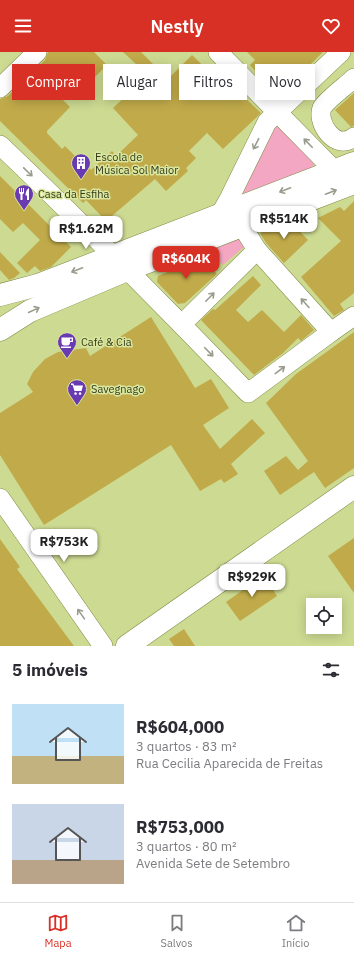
<!DOCTYPE html>
<html lang="pt">
<meta charset="utf-8">
<style>
:root{--surface:#fff;--page:#f7f7f7;--text:#2b2b33;--muted:#7c7c81;--line:#e1e1e2;--accent:#d93025}
body{margin:0;font-family:"IBM Plex Sans",sans-serif;background:var(--page);color:var(--text);height:100vh;display:flex;flex-direction:column;font-size:15px;white-space:nowrap}
*{box-sizing:border-box;margin:0}
p{font-size:13px;color:var(--muted)}
.icon{flex:none;width:22px;height:22px;fill:none;stroke:currentColor;stroke-width:2;stroke-linecap:round;stroke-linejoin:round}
.map{position:relative;height:594px;overflow:hidden}
.side{display:flex;flex-direction:column;background:var(--surface);flex:1}
.side>*{flex:none}
.guide{position:absolute;left:12px;top:12px;width:330px;height:36px;display:flex;gap:8px}
.buttons{position:absolute;left:306px;top:546px;display:grid;gap:8px}
.buttons a{display:grid;place-items:center;width:36px;height:36px;border-radius:0px;background:var(--surface);box-shadow:0 2px 10px #0003;font-size:20px}
.price{position:absolute;translate:-50% -34px;padding:0 9px;border-radius:8px;background:#fff;color:#222;font-size:13px;line-height:26px;filter:drop-shadow(0 1px 2px #0008)}
.price::after{content:'';position:absolute;left:50%;top:24px;width:12px;height:9px;margin-left:-6px;background:inherit;clip-path:polygon(0 0,100% 0,50% 100%)}
.price.active{background:var(--accent);color:#fff}
ul{padding:0;list-style:none}
li{display:flex;align-items:center;gap:12px;height:100px;padding:0 12px}
li span{display:grid;place-items:center;flex:none;width:112px;height:80px;border-radius:0px;color:#555}
li>.icon{margin-inline-start:auto}
span .icon{width:48px;height:48px;fill:#fffc;stroke-width:1}
li b{font-size:17px}
h2{display:flex;justify-content:space-between;align-items:center;height:48px;padding:0 12px;font-size:17px}
.pill{padding:0 14px;border-radius:0px;background:var(--surface);box-shadow:0 2px 10px #0003;font-size:14px;line-height:36px}
.pill.active{background:var(--accent);color:#fff}
header{display:flex;justify-content:space-between;align-items:center;height:52px;padding:0 12px;background:var(--accent);color:#fff;font-size:18px;font-weight:600}
.menu{display:flex;justify-content:space-around;align-items:center;height:56px;border-top:1px solid var(--line);background:var(--surface);font-size:11px;color:var(--muted)}
.menu a{display:grid;justify-items:center;gap:2px}
.menu .active{color:var(--accent)}
.map>svg:first-child{display:block}
.green{fill:#f4a7c3}
.building{fill:#c0aa4a}
.lines{fill:none;stroke-linecap:round;stroke-linejoin:round}
.minor-casing{stroke:#7e8842;stroke-width:20}
.major-casing{stroke:#7e8842;stroke-width:23}
.minor{stroke:#fff;stroke-width:19}
.major{stroke:#fff;stroke-width:22}
.oneway{stroke:#9a9c8d}
.labels{text-anchor:middle;stroke-width:3;stroke-linejoin:round;paint-order:stroke}
.poi-label{font-size:11px;fill:#34391b;stroke:#dae79e;text-anchor:start}
</style>
<header><svg class="icon" aria-label="menu" viewBox="0 0 24 24"><path d="M4 6h16M4 12h16M4 18h16"/></svg>Nestly<svg class="icon" aria-label="heart" viewBox="0 0 24 24"><path d="M12 20l-8-8c-3-5 5-10 8-4 3-6 11-1 8 4z"/></svg></header>
<div class="map">
<svg width="354" height="594" viewBox="0 0 354 594">
<rect width="100%" height="100%" fill="#cdda91"/>
<g class="green">
<polygon points="277,73 314,110 313,117 236,147 268,78"/>
<polygon points="239,182 246,193 223,213 207,196"/>
</g>
<g class="building">
<polygon points="48,0 94,0 107,13 89,31 74,15 52,37 70,55 47,79 47,81 62,97 65,94 78,107 80,106 91,118 112,99 116,104 138,83 113,56 131,39 119,27 136,12 123,0 141,0 168,27 192,3 225,35 229,31 261,61 223,97 207,81 189,99 196,106 186,116 188,119 166,139 155,127 106,169 86,148 83,151 0,69 0,47 8,44 45,8"/>
<polygon points="247,0 323,0 279,44 250,13 255,8"/>
<polygon points="354,41 354,74 351,75 335,58"/>
<polygon points="0,124 71,195 51,215 40,219 35,214 27,221 17,211 40,188 23,171 13,180 0,167"/>
<polygon points="354,149 354,241 340,252 344,258 334,264 301,225 341,189 318,166 340,155 344,159"/>
<polygon points="290,169 308,188 284,211 266,191 260,181"/>
<polygon points="0,200 20,221 14,226 9,228 0,218"/>
<polygon points="202,206 217,222 185,251 178,252 157,230 158,224"/>
<polygon points="253,224 261,233 236,258 248,270 262,258 284,280 301,263 314,278 301,289 298,286 283,301 254,323 201,268 213,257 215,258"/>
<polygon points="151,265 195,336 211,327 229,356 203,373 220,397 252,367 265,381 231,412 238,422 224,431 221,427 200,439 171,393 44,473 0,403 0,361 33,340 27,332 33,320 45,307 58,300 86,296 90,304"/>
<polygon points="354,280 354,416 325,436 314,420 280,443 264,419 286,404 298,418 308,409 266,351 296,322"/>
<polygon points="354,486 354,541 328,504"/>
<polygon points="0,487 20,515 17,517 74,594 0,594"/>
<polygon points="264,523 277,544 240,569 226,550"/>
<polygon points="184,577 195,594 174,594 169,587"/>
</g>
<g class="lines">
<g class="minor-casing">
<g id="minor">
<polyline points="218,0 335,119"/>
<path d="M354 26C347 33 326 48 322 56 316 71 336 100 354 85"/>
<polyline points="0,36 37,0"/>
<path d="M0 93C85 174 167 257 248 341L331 280 354 264"/>
<polyline points="220,163 230,145 267,70 341,0"/>
<polyline points="242,174 257,198 331,280"/>
<polyline points="182,272 257,198"/>
<polyline points="0,446 103,594"/>
</g>
</g>
<g class="major-casing">
<g id="major">
<polyline points="0,243 38,233 354,111"/>
<polyline points="0,278 30,259 127,218 354,131"/>
<polyline points="127,594 354,435"/>
</g>
</g>
<use href="#minor" class="minor"/>
<use href="#major" class="major"/>
</g>
<defs><path id="oneway-shaft" d="M-6 0H5M1.5-3L5.5 0L1.5 3" fill="none" stroke-width="1.6" stroke-linecap="round" stroke-linejoin="round"/></defs>
<g class="oneway">
<use href="#oneway-shaft" transform="translate(308 91) rotate(-134)"/>
<use href="#oneway-shaft" transform="translate(256 92) rotate(117)"/>
<use href="#oneway-shaft" transform="translate(28 120) rotate(44)"/>
<use href="#oneway-shaft" transform="translate(285 138) rotate(159)"/>
<use href="#oneway-shaft" transform="translate(331 140) rotate(-21)"/>
<use href="#oneway-shaft" transform="translate(77 218) rotate(159)"/>
<use href="#oneway-shaft" transform="translate(210 245) rotate(-45)"/>
<use href="#oneway-shaft" transform="translate(305 251) rotate(-132)"/>
<use href="#oneway-shaft" transform="translate(34 258) rotate(-25)"/>
<use href="#oneway-shaft" transform="translate(209 300) rotate(46)"/>
<use href="#oneway-shaft" transform="translate(280 318) rotate(-37)"/>
<use href="#oneway-shaft" transform="translate(81 562) rotate(-125)"/>
</g>
<defs>
<g id="building-pin" transform="scale(1)"><path d="M0 17L-7.5 6A9.5 9.5 0 1 1 7.5 6Z" fill="#693ab2" stroke="#dae79e"/><path d="M-4-6H4V6H1V3H-1V6H-4ZM-2.5-4.3h1.7v1.8h-1.7ZM.8-4.3h1.7v1.8H.8ZM-2.5-1h1.7V.8h-1.7ZM.8-1h1.7V.8H.8Z" fill="#fff"/></g>
<g id="restaurant-pin" transform="scale(1)"><path d="M0 17L-7.5 6A9.5 9.5 0 1 1 7.5 6Z" fill="#693ab2" stroke="#dae79e"/><path d="M-5-6h1v4h1v-4h1v4h1v-4h1v5L-1.5 .5V6h-2V.5L-5-1ZM5-6V6H3V1.5H1.5Q1.5-4 5-6Z" fill="#fff"/></g>
<g id="cafe-pin" transform="scale(1)"><path d="M0 17L-7.5 6A9.5 9.5 0 1 1 7.5 6Z" fill="#693ab2" stroke="#dae79e"/><path d="M-5.5-4.5H6V0H3Q3 3.5 0 3.5H-2.5Q-5.5 3.5-5.5 0ZM3-3.2v2h1.7v-2ZM-6 4.5H4V6H-6Z" fill="#fff"/></g>
<g id="supermarket-pin" transform="scale(1)"><path d="M0 17L-7.5 6A9.5 9.5 0 1 1 7.5 6Z" fill="#693ab2" stroke="#dae79e"/><path d="M-6-5.5h2.5l.6 2H6L4.5 2H-2.5L-4.4-4H-6ZM-1.5 3.2a1.3 1.3 0 1 0 .1 0ZM3 3.2a1.3 1.3 0 1 0 .1 0Z" fill="#fff"/></g>
</defs>
<g fill-rule="evenodd">
<use href="#building-pin" x="81" y="111"/>
<use href="#restaurant-pin" x="24" y="142"/>
<use href="#cafe-pin" x="67" y="290"/>
<use href="#supermarket-pin" x="77" y="337"/>
</g>
<g class="labels">
<g class="poi-label">
<text x="95" y="109">Escola de<tspan x="95" dy="13">Música Sol Maior</tspan></text>
<text x="38" y="146">Casa da Esfiha</text>
<text x="81" y="294">Café &amp; Cia</text>
<text x="91" y="341">Savegnago</text>
</g>
</g>
</svg>
<div class="buttons">
<a><svg class="icon" aria-label="locate" viewBox="0 0 24 24"><circle cx="12" cy="12" r="6"/><path d="M12 2v4M12 18v4M2 12h4M18 12h4"/></svg></a>
</div>
<b class="price" style="left:284px;top:188px">R$514K</b>
<b class="price" style="left:86px;top:198px">R$1.62M</b>
<b class="price active" style="left:186px;top:228px">R$604K</b>
<b class="price" style="left:64px;top:511px">R$753K</b>
<b class="price" style="left:252px;top:546px">R$929K</b>
<div class="guide">
<a class="pill active">Comprar</a>
<a class="pill">Alugar</a>
<a class="pill">Filtros</a>
<a class="pill">Novo</a>
</div>
</div>
<section class="side">
<h2>5 imóveis<svg class="icon" aria-label="filters" viewBox="0 0 24 24"><path d="M4 7h16M4 17h16"/><circle cx="9" cy="7" r="2"/><circle cx="15" cy="17" r="2"/></svg></h2>
<ul>
<li><span style="background:linear-gradient(#bfe0f5 65%,#c2b280 0)"><svg class="icon" aria-label="home" viewBox="0 0 24 24"><path d="M3 11l9-7 9 7M6 9v11h12V9"/></svg></span><div><b>R$604,000</b><p>3 quartos · 83 m²</p><p>Rua Cecilia Aparecida de Freitas</p></div></li>
<li><span style="background:linear-gradient(#c9d6e8 70%,#b9a48a 0)"><svg class="icon" aria-label="home" viewBox="0 0 24 24"><path d="M3 11l9-7 9 7M6 9v11h12V9"/></svg></span><div><b>R$753,000</b><p>3 quartos · 80 m²</p><p>Avenida Sete de Setembro</p></div></li>
</ul>
</section>
<nav class="menu">
<a class="active"><svg class="icon" aria-label="map" viewBox="0 0 24 24"><path d="M3 6l6-2 6 2 6-2v14l-6 2-6-2-6 2zM9 4v14M15 6v14"/></svg>Mapa</a>
<a><svg class="icon" aria-label="saved" viewBox="0 0 24 24"><path d="M7 4h10v16l-5-4-5 4z"/></svg>Salvos</a>
<a><svg class="icon" aria-label="home" viewBox="0 0 24 24"><path d="M3 11l9-7 9 7M6 9v11h12V9"/></svg>Início</a>
</nav>
